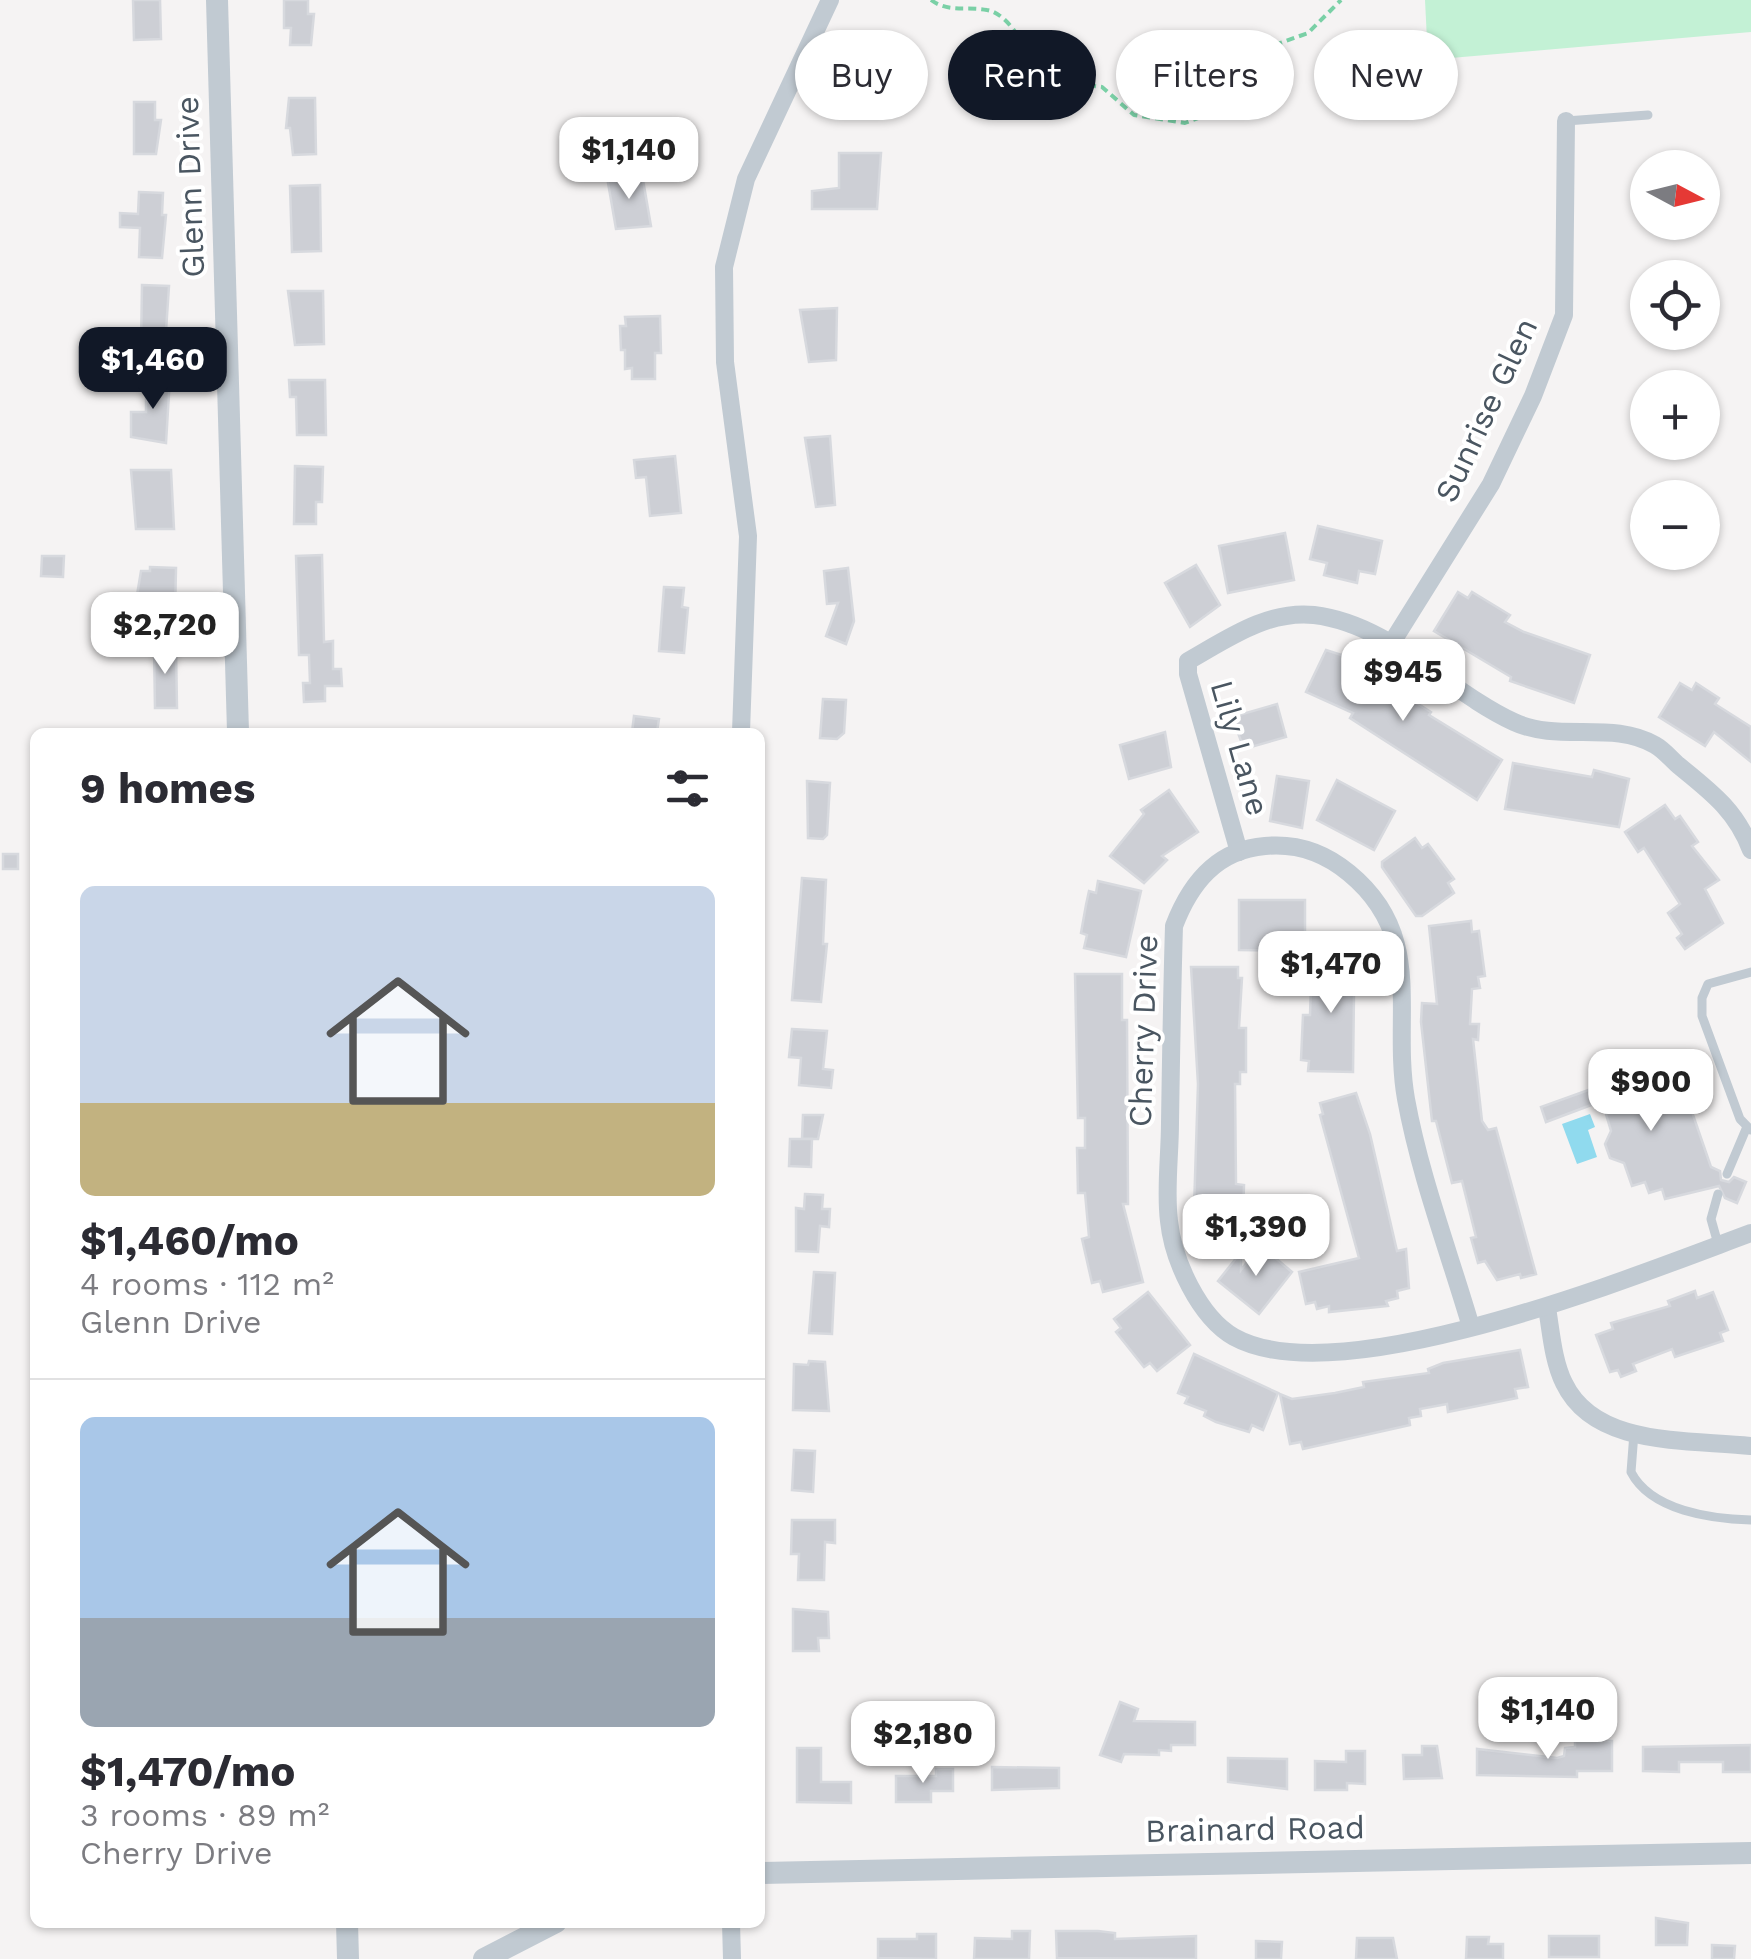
<!DOCTYPE html>
<meta charset="utf-8">
<style>
:root{--surface:#fff;--page:#f7f7f7;--text:#2b2b33;--muted:#7c7c81;--line:#e1e1e2;--accent:#111827}
body{margin:0;font-family:"Work Sans",sans-serif;background:var(--page);color:var(--text);height:100vh;display:flex;flex-direction:column;font-size:38px;white-space:nowrap}
*{box-sizing:border-box;margin:0}
p{font-size:32px;color:var(--muted)}
.icon{flex:none;width:55px;height:55px;fill:none;stroke:currentColor;stroke-width:2;stroke-linecap:round;stroke-linejoin:round}
.map{position:relative;flex:1;overflow:hidden}
.details{position:absolute;left:30px;top:728px;width:735px;height:1200px;display:flex;flex-direction:column;background:var(--surface);border-radius:15px;box-shadow:0 2px 8px #0004}
.details>*{flex:none}
.top-card{position:absolute;left:795px;top:30px;width:805px;height:90px;display:flex;gap:20px}
.needle{width:65px;rotate:97deg}
.controls{position:absolute;left:1630px;top:150px;display:grid;gap:20px}
.controls a{display:grid;place-items:center;width:90px;height:90px;border-radius:50%;background:var(--surface);box-shadow:0 2px 8px #0004;font-size:50px}
.price{position:absolute;translate:-50% -85px;padding:0 22px;border-radius:20px;background:#fff;color:#222;font-size:32px;line-height:65px;filter:drop-shadow(0 2px 5px #0008)}
.price::after{content:'';position:absolute;left:50%;top:60px;width:30px;height:22px;margin-left:-15px;background:inherit;clip-path:polygon(0 0,100% 0,50% 100%)}
.price.selected{background:var(--accent);color:#fff}
ul{padding:0;list-style:none}
li{display:grid;align-content:center;gap:20px;height:530px;padding:0 50px}
li+li{border-top:2px solid var(--line)}
li span{display:grid;place-items:center;height:310px;border-radius:15px;color:#555}
li>.icon{margin-inline-start:auto}
span .icon{width:180px;height:180px;fill:#fffc;stroke-width:1}
li b{font-size:42px}
h2{display:flex;justify-content:space-between;align-items:center;height:120px;padding:0 50px;font-size:42px}
.chip{padding:0 35px;border-radius:45px;background:var(--surface);box-shadow:0 2px 8px #0004;font-size:35px;line-height:90px}
.chip.selected{background:var(--accent);color:#fff}
.map>svg:first-child{display:block}
.green{fill:#c3f1d5}
.water{fill:#90daee}
.building{fill:#cdcfd5;stroke:#d7d9de;stroke-width:2.5}
.lines{fill:none;stroke-linecap:round;stroke-linejoin:round}
.path{stroke:#7ad0a6;stroke-width:4;stroke-dasharray:8 5;stroke-linecap:butt}
.service{stroke:#c1cad2;stroke-width:9}
.minor{stroke:#c1cad2;stroke-width:18}
.tertiary{stroke:#c1cad2;stroke-width:22}
.labels{text-anchor:middle;stroke-width:8;stroke-linejoin:round;paint-order:stroke}
.street-label{font-size:32px;fill:#4a5661;stroke:#fff}
</style>
<div class="map">
<svg width="1751" height="1959" viewBox="0 0 1751 1959">
<rect width="100%" height="100%" fill="#f5f3f3"/>
<polygon class="green" points="1425,0 1751,0 1751,32 1428,60"/>
<polygon class="water" points="1590,1114 1595,1127 1588,1130 1597,1157 1577,1164 1562,1124"/>
<g class="building">
<polygon points="133,0 160,0 161,39 134,40"/>
<polygon points="284,0 308,0 308,14 314,14 311,45 290,45 291,28 284,28"/>
<polygon points="289,98 315,98 316,154 293,155 290,128 286,128"/>
<polygon points="134,102 155,102 155,120 161,120 156,154 134,154"/>
<polygon points="839,153 881,153 877,209 812,209 812,191 839,188"/>
<polygon points="642,174 651,226 616,229 607,177"/>
<polygon points="320,185 321,251 292,252 290,186"/>
<polygon points="139,192 163,193 162,215 166,215 162,258 139,257 140,228 120,227 120,213 138,214"/>
<polygon points="142,285 169,286 165,346 141,346"/>
<polygon points="288,291 323,291 324,344 295,345"/>
<polygon points="837,308 836,360 809,362 800,310"/>
<polygon points="660,316 661,353 655,353 655,379 632,379 632,368 625,369 625,350 621,350 620,326 626,326 625,317"/>
<polygon points="146,377 170,377 166,443 131,437 131,412 146,412"/>
<polygon points="289,380 325,380 326,435 297,435 296,397 290,397"/>
<polygon points="830,436 835,505 816,507 805,438"/>
<polygon points="675,456 681,513 650,516 646,477 636,478 634,460"/>
<polygon points="295,466 323,467 322,502 316,502 316,524 294,524"/>
<polygon points="131,470 171,470 174,529 136,529"/>
<polygon points="1318,526 1382,541 1375,574 1359,571 1357,583 1324,575 1327,563 1310,559"/>
<polygon points="1285,533 1294,580 1228,593 1219,546"/>
<polygon points="322,555 324,642 333,641 333,669 341,669 342,686 325,686 325,701 304,702 303,683 310,683 309,655 299,655 296,556"/>
<polygon points="42,556 64,556 63,577 41,576"/>
<polygon points="1196,565 1220,605 1190,627 1165,583"/>
<polygon points="150,567 176,568 175,615 134,613 141,571 150,571"/>
<polygon points="848,568 854,621 846,644 826,636 838,603 827,604 824,571"/>
<polygon points="664,587 684,588 682,607 688,608 684,653 659,651"/>
<polygon points="1458,592 1468,598 1472,592 1510,615 1505,622 1524,632 1590,655 1574,703 1510,681 1511,677 1434,631"/>
<polygon points="154,646 176,646 177,708 155,708"/>
<polygon points="1326,650 1357,660 1355,664 1431,712 1429,715 1502,760 1477,800 1350,718 1353,713 1306,692"/>
<polygon points="1680,683 1692,690 1696,683 1719,698 1715,704 1751,727 1751,762 1714,732 1705,746 1659,717"/>
<polygon points="823,699 846,700 844,733 837,739 820,738"/>
<polygon points="1277,704 1286,737 1244,749 1232,717"/>
<polygon points="634,716 659,719 657,732 632,732"/>
<polygon points="1165,732 1171,767 1129,779 1120,745"/>
<polygon points="1513,763 1592,777 1594,770 1629,779 1619,827 1505,809"/>
<polygon points="1277,776 1309,781 1302,828 1270,821"/>
<polygon points="1337,780 1395,811 1374,850 1317,820"/>
<polygon points="807,781 830,783 827,835 823,839 808,838"/>
<polygon points="1169,790 1198,832 1162,856 1167,860 1144,883 1110,856 1144,814 1141,810"/>
<polygon points="1665,805 1675,819 1680,816 1698,842 1692,846 1719,880 1705,889 1723,923 1685,949 1677,938 1682,934 1668,913 1680,904 1644,848 1638,852 1625,832"/>
<polygon points="1415,838 1422,848 1428,844 1454,879 1448,883 1454,893 1422,916 1416,916 1382,867 1382,862"/>
<rect x="3" y="854" width="15" height="15"/>
<polygon points="802,878 826,880 823,944 827,944 821,1002 792,1000"/>
<polygon points="1098,881 1141,891 1126,957 1084,948 1087,935 1081,933 1086,905 1089,891 1096,893"/>
<polygon points="1239,900 1305,900 1305,951 1239,950"/>
<polygon points="1471,921 1472,932 1479,931 1485,976 1478,977 1480,988 1472,989 1470,1024 1479,1024 1478,1040 1473,1039 1482,1121 1488,1130 1496,1128 1536,1274 1521,1278 1520,1274 1497,1280 1485,1261 1478,1263 1471,1238 1476,1237 1462,1181 1452,1183 1436,1121 1432,1121 1421,1022 1422,1003 1437,1004 1429,926"/>
<polygon points="1312,958 1362,960 1361,979 1354,994 1353,1072 1308,1071 1309,1061 1301,1060 1303,1015 1310,1015"/>
<polygon points="1191,967 1238,967 1238,978 1242,978 1239,1028 1246,1028 1246,1072 1240,1072 1240,1084 1235,1084 1236,1184 1244,1185 1242,1241 1193,1240 1198,1084"/>
<polygon points="1075,974 1122,974 1122,1020 1127,1020 1128,1204 1123,1204 1143,1282 1103,1292 1100,1281 1092,1283 1082,1239 1089,1237 1085,1193 1078,1193 1077,1148 1085,1148 1085,1118 1078,1118"/>
<polygon points="792,1029 827,1031 823,1069 833,1070 831,1088 799,1085 801,1058 789,1057"/>
<polygon points="1644,1060 1647,1069 1659,1065 1675,1111 1690,1106 1711,1167 1720,1171 1721,1180 1729,1182 1734,1177 1746,1182 1737,1203 1725,1198 1719,1186 1665,1199 1662,1189 1649,1193 1645,1182 1632,1186 1624,1163 1610,1158 1605,1144 1611,1131 1602,1101 1546,1122 1541,1107 1608,1083 1605,1074"/>
<polygon points="1356,1093 1370,1134 1397,1251 1406,1249 1409,1288 1397,1291 1398,1298 1386,1301 1388,1306 1329,1312 1329,1306 1317,1309 1315,1302 1306,1304 1299,1272 1359,1258 1320,1115 1323,1114 1320,1103"/>
<polygon points="803,1115 823,1115 818,1139 802,1139"/>
<polygon points="790,1139 812,1139 811,1167 789,1166"/>
<polygon points="805,1194 823,1195 822,1209 830,1209 829,1227 820,1226 818,1252 796,1251 796,1208 804,1209"/>
<polygon points="1260,1245 1292,1272 1259,1314 1218,1281 1241,1252 1241,1270"/>
<polygon points="814,1272 835,1273 832,1334 809,1333"/>
<polygon points="1695,1291 1697,1298 1713,1292 1728,1330 1720,1333 1723,1341 1675,1357 1672,1349 1633,1364 1636,1371 1621,1377 1618,1370 1610,1372 1596,1335 1613,1329 1611,1323 1670,1306 1668,1301"/>
<polygon points="1148,1292 1190,1345 1157,1371 1150,1363 1144,1367 1116,1332 1121,1328 1114,1319"/>
<polygon points="1520,1350 1528,1387 1515,1389 1517,1398 1448,1412 1447,1404 1420,1409 1421,1416 1409,1418 1410,1425 1303,1449 1301,1442 1290,1444 1280,1394 1292,1399 1335,1393 1364,1387 1363,1382 1429,1373 1428,1369 1443,1363"/>
<polygon points="1194,1354 1278,1393 1263,1430 1252,1425 1249,1432 1216,1422 1204,1416 1206,1411 1185,1403 1188,1397 1178,1393"/>
<polygon points="809,1361 825,1362 829,1411 793,1410 794,1364 808,1365"/>
<polygon points="794,1450 815,1451 813,1492 792,1490"/>
<polygon points="792,1520 835,1520 835,1543 825,1542 824,1580 798,1580 799,1554 791,1554"/>
<polygon points="793,1609 828,1612 829,1638 818,1638 819,1651 793,1651"/>
<polygon points="1120,1702 1138,1709 1134,1721 1195,1722 1195,1745 1171,1745 1171,1751 1159,1750 1159,1755 1124,1754 1121,1762 1100,1755"/>
<polygon points="1575,1741 1612,1741 1612,1771 1577,1771 1577,1777 1477,1775 1477,1749 1557,1758 1564,1756 1565,1748 1575,1747"/>
<polygon points="1751,1745 1751,1772 1723,1772 1723,1762 1679,1762 1679,1772 1643,1771 1643,1747"/>
<polygon points="1422,1746 1437,1746 1442,1778 1404,1779 1403,1755 1422,1755"/>
<polygon points="797,1748 821,1748 821,1782 851,1782 851,1803 797,1802"/>
<polygon points="1346,1751 1365,1751 1365,1784 1347,1783 1347,1790 1315,1790 1315,1761 1346,1762"/>
<polygon points="1228,1758 1287,1759 1287,1789 1228,1782"/>
<polygon points="992,1767 1059,1768 1059,1788 992,1790"/>
<polygon points="936,1769 953,1769 953,1791 931,1791 931,1802 896,1802 896,1776 936,1776"/>
<polygon points="1656,1918 1688,1923 1687,1945 1656,1945"/>
<polygon points="1012,1931 1030,1931 1029,1959 974,1959 975,1938 1012,1939"/>
<polygon points="1056,1931 1098,1931 1115,1933 1115,1939 1196,1936 1196,1959 1057,1958"/>
<polygon points="917,1934 936,1934 936,1959 878,1958 878,1939 917,1939"/>
<rect x="1549" y="1936" width="50" height="21"/>
<polygon points="1467,1937 1489,1937 1488,1944 1503,1944 1503,1959 1466,1959"/>
<polygon points="1357,1938 1393,1938 1397,1959 1356,1959"/>
<polygon points="1256,1941 1282,1942 1281,1959 1256,1959"/>
<polygon points="1712,1945 1735,1946 1734,1959 1712,1959"/>
</g>
<g class="lines">
<path class="path" d="M931 0C949 13 966 6 987 10 1012 14 1031 59 1042 79L1102 87 1134 115 1185 123 1206 115 1241 57 1308 33 1341 0"/>
<g class="service">
<polyline points="1566,121 1648,115"/>
<polyline points="1751,972 1708,984 1702,998 1702,1016 1740,1119 1751,1130"/>
<polyline points="1727,1174 1746,1129"/>
<polyline points="1718,1194 1711,1219 1718,1244"/>
<path d="M1634 1433 1631 1472C1651 1511 1712 1519 1751 1520"/>
</g>
<g class="minor">
<polyline points="1391,644 1491,484 1533,396 1564,315 1566,121"/>
<polyline points="741,732 748,536 725,362 724,267 746,179 830,0"/>
<path d="M1239 852 1188 674V661C1227 639 1267 610 1314 615 1390 624 1447 691 1514 722 1559 743 1612 720 1655 745 1664 750 1671 759 1678 765 1710 791 1736 810 1751 850"/>
<path d="M1547 1308C1551 1331 1553 1361 1564 1383 1595 1448 1689 1439 1751 1446"/>
<path d="M1471 1327C1449 1252 1420 1176 1406 1099 1391 1014 1427 937 1349 873 1325 853 1296 843 1265 846 1216 850 1190 884 1174 926 1172 992 1171 1057 1170 1123 1170 1155 1165 1190 1169 1221 1173 1260 1199 1317 1234 1337 1340 1396 1640 1274 1751 1233"/>
<polyline points="731,1922 732,1959"/>
</g>
<g class="tertiary">
<polyline points="217,0 238,732"/>
<polyline points="760,1873 1751,1853"/>
<polyline points="347,1922 348,1959"/>
<polyline points="484,1959 556,1922"/>
</g>
</g>
<g class="labels">
<g class="street-label">
<text transform="translate(190 187) rotate(-92)" y="11">Glenn Drive</text>
<text transform="translate(1486 410) rotate(-65)" y="11">Sunrise Glen</text>
<text transform="translate(1240 748) rotate(74)" y="11">Lily Lane</text>
<text transform="translate(1143 1031) rotate(-88)" y="11">Cherry Drive</text>
<text transform="translate(1255 1829) rotate(-1)" y="11">Brainard Road</text>
</g>
</g>
</svg>
<div class="controls">
<a><svg class="needle" viewBox="-14 -14 28 28"><path d="M0-13l5 13h-10z" fill="#e53935"/><path d="M0 13l5-13h-10z" fill="#7c7c81"/></svg></a>
<a><svg class="icon" aria-label="locate" viewBox="0 0 24 24"><circle cx="12" cy="12" r="6"/><path d="M12 2v4M12 18v4M2 12h4M18 12h4"/></svg></a>
<a>+</a>
<a>−</a>
</div>
<b class="price" style="left:629px;top:202px">$1,140</b>
<b class="price selected" style="left:153px;top:412px">$1,460</b>
<b class="price" style="left:165px;top:677px">$2,720</b>
<b class="price" style="left:1403px;top:724px">$945</b>
<b class="price" style="left:1331px;top:1016px">$1,470</b>
<b class="price" style="left:1651px;top:1134px">$900</b>
<b class="price" style="left:1256px;top:1279px">$1,390</b>
<b class="price" style="left:1548px;top:1762px">$1,140</b>
<b class="price" style="left:923px;top:1786px">$2,180</b>
<div class="top-card">
<a class="chip">Buy</a>
<a class="chip selected">Rent</a>
<a class="chip">Filters</a>
<a class="chip">New</a>
</div>
<section class="details">
<h2>9 homes<svg class="icon" aria-label="filters" viewBox="0 0 24 24"><path d="M4 7h16M4 17h16"/><circle cx="9" cy="7" r="2"/><circle cx="15" cy="17" r="2"/></svg></h2>
<ul>
<li><span style="background:linear-gradient(#c9d6e8 70%,#c2b280 0)"><svg class="icon" aria-label="home" viewBox="0 0 24 24"><path d="M3 11l9-7 9 7M6 9v11h12V9"/></svg></span><div><b>$1,460/mo</b><p>4 rooms · 112 m²</p><p>Glenn Drive</p></div></li>
<li><span style="background:linear-gradient(#a9c7e8 65%,#9aa5b1 0)"><svg class="icon" aria-label="home" viewBox="0 0 24 24"><path d="M3 11l9-7 9 7M6 9v11h12V9"/></svg></span><div><b>$1,470/mo</b><p>3 rooms · 89 m²</p><p>Cherry Drive</p></div></li>
</ul>
</section>
</div>
